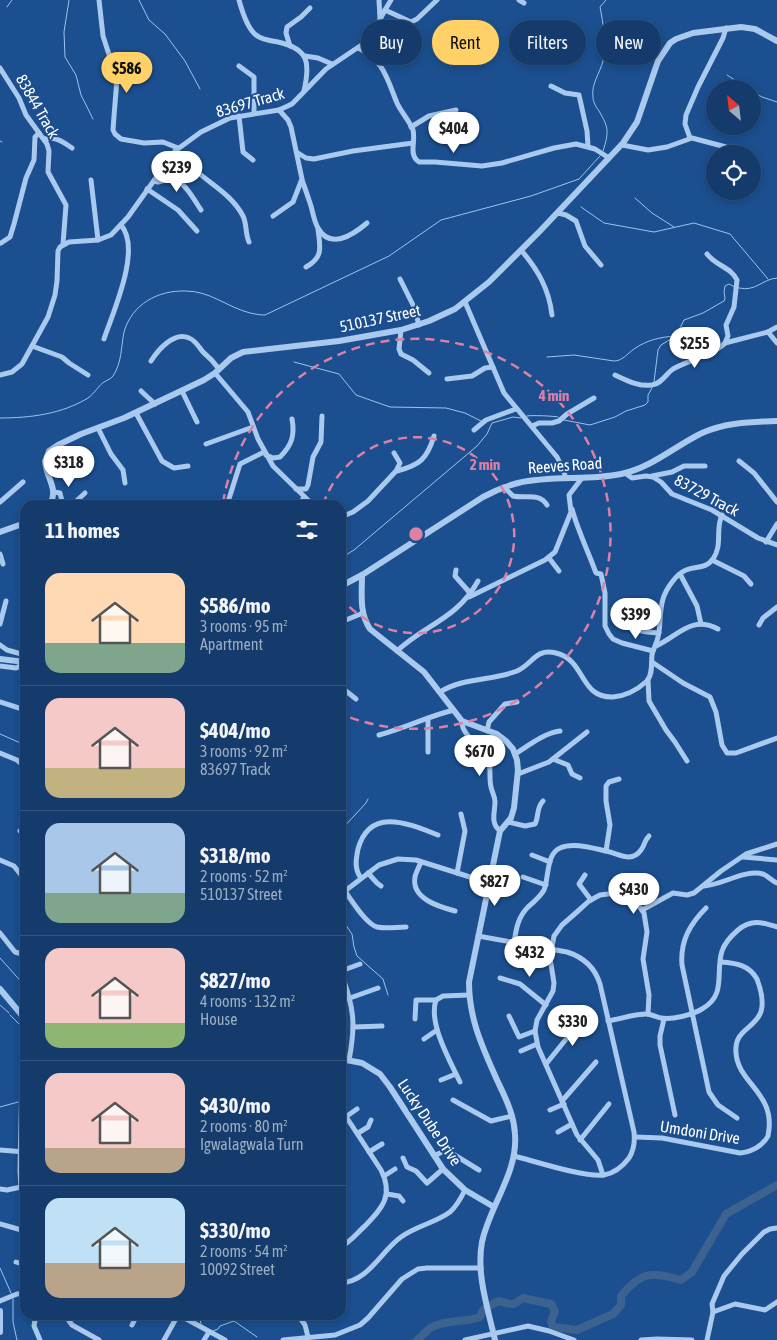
<!DOCTYPE html>
<meta charset="utf-8">
<style>
:root{--surface:#143b6b;--page:#1d4271;--text:#f1f3f6;--muted:#9dadc1;--line:#33557e;--accent:#ffd166}
body{margin:0;font-family:"Asap Condensed",sans-serif;background:var(--page);color:var(--text);height:100vh;display:flex;flex-direction:column;font-size:19px;white-space:nowrap}
*{box-sizing:border-box;margin:0}
p{font-size:16px;color:var(--muted)}
.icon{flex:none;width:28px;height:28px;fill:none;stroke:currentColor;stroke-width:2;stroke-linecap:round;stroke-linejoin:round}
.map{position:relative;flex:1;overflow:hidden}
.side{position:absolute;left:20px;top:500px;width:326px;height:820px;display:flex;flex-direction:column;background:var(--surface);border-radius:15px;box-shadow:0 2px 8px #0003,0 0 0 1px var(--line)}
.side>*{flex:none}
.banner{position:absolute;left:361px;top:20px;width:340px;height:45px;display:flex;gap:10px}
.needle{width:32px;rotate:332deg}
.buttons{position:absolute;left:706px;top:80px;display:grid;gap:10px}
.buttons a{display:grid;place-items:center;width:55px;height:55px;border-radius:50%;background:var(--surface);box-shadow:0 2px 8px #0003,0 0 0 1px var(--line);font-size:25px}
.price{position:absolute;translate:-50% -42px;padding:0 11px;border-radius:18px;background:#fff;color:#222;font-size:16px;line-height:32px;filter:drop-shadow(0 1px 2px #0008)}
.price::after{content:'';position:absolute;left:50%;top:30px;width:15px;height:11px;margin-left:-8px;background:inherit;clip-path:polygon(0 0,100% 0,50% 100%)}
.price.on{background:var(--accent);color:#111}
ul{padding:0;list-style:none}
li{display:flex;align-items:center;gap:15px;height:125px;padding:0 25px}
li+li{border-top:1px solid var(--line)}
li span{display:grid;place-items:center;flex:none;width:140px;height:100px;border-radius:15px;color:#555}
li>.icon{margin-inline-start:auto}
span .icon{width:60px;height:60px;fill:#fffc;stroke-width:1}
li b{font-size:21px}
h2{display:flex;justify-content:space-between;align-items:center;height:60px;padding:0 25px;font-size:21px}
.pill{padding:0 18px;border-radius:22px;background:var(--surface);box-shadow:0 2px 8px #0003,0 0 0 1px var(--line);font-size:18px;line-height:45px}
.pill.on{background:var(--accent);color:#111}
.map>svg:first-child{display:block}
.lines{fill:none;stroke-linecap:round;stroke-linejoin:round}
.stream{stroke:#9cc4f0;stroke-width:1}
.river{stroke:#3c6290;stroke-width:8}
.minor{stroke:#a9c9ee;stroke-width:5}
.tertiary{stroke:#a9c9ee;stroke-width:6}
.ring{fill:none;stroke:#dd80a5;stroke-width:2.5;stroke-dasharray:9 6}
.labels{text-anchor:middle;stroke-width:4;stroke-linejoin:round;paint-order:stroke}
.street-label{font-size:16px;fill:#fff;stroke:#1b4f8f}
.centre{fill:#dd80a5;stroke:#1b4f8f;stroke-width:2.5}
.ring-label{font-size:15px;text-anchor:middle;font-weight:bold;fill:#dd80a5;stroke:#1b4f8f;stroke-width:4;stroke-linejoin:round;paint-order:stroke}
</style>
<div class="map">
<svg width="777" height="1340" viewBox="0 0 777 1340">
<rect width="100%" height="100%" fill="#1b4f8f"/>
<g class="lines">
<g class="stream">
<polyline points="69,0 64,32 65,57 76,75 81,95 93,119"/>
<polyline points="139,0 149,20 165,34 185,61 200,89"/>
<polyline points="7,7 12,0"/>
<polyline points="727,75 749,89"/>
<polyline points="752,91 762,97 777,102"/>
<polyline points="0,141 2,142"/>
<path d="M603 151C609 132 609 128 599 111 596 107 593 102 593 97 591 84 600 73 603 61 607 46 603 22 600 7L606 0"/>
<polyline points="635,198 652,213 674,227"/>
<polyline points="581,207 604,223 654,232 694,223 730,234 768,279"/>
<path d="M739 288C756 292 762 279 777 278"/>
<path d="M547 357 574 355 614 361C622 361 627 354 634 349 647 340 660 337 676 336"/>
<polyline points="294,362 339,374 356,395 390,407 446,408 465,413 481,421"/>
<polyline points="654,382 658,350 661,345 676,336 684,320 703,313 724,301 725,298 724,292 725,286 729,284 735,287"/>
<path d="M527 416C531 415 554 416 558 417"/>
<path d="M0 418C30 418 62 414 88 398 94 394 99 385 104 382 107 380 111 379 113 376 122 363 121 346 124 332 132 304 158 290 186 291 210 291 227 307 250 313 255 314 260 315 265 315L389 256 441 220 531 196 579 179 600 156"/>
<polyline points="564,420 590,425 615,417 626,411 645,405 648,402 648,395 652,388"/>
<polyline points="341,558 354,550 477,446 487,434 492,423 513,417 521,418"/>
<polyline points="0,734 25,745"/>
<polyline points="341,830 366,803 368,799"/>
<polyline points="341,918 352,934 354,947 357,956 383,979 388,995"/>
<polyline points="0,958 25,986"/>
<polyline points="0,1005 9,1013"/>
<polyline points="10,1015 25,1030"/>
<polyline points="0,1107 18,1102"/>
<polyline points="0,1268 11,1293"/>
<polyline points="13,1299 13,1322 17,1340"/>
<polyline points="199,1315 201,1324"/>
<polyline points="213,1331 218,1329 220,1326 234,1321 257,1337"/>
</g>
<path class="river" d="M417 1340C422 1336 427 1330 432 1327 447 1319 465 1323 480 1317L483 1310 498 1301C512 1304 511 1307 523 1298L551 1304 555 1311C553 1319 548 1321 554 1327L577 1330 613 1314 621 1305V1296C641 1272 651 1271 681 1280L692 1272 726 1214 777 1185"/>
<g class="minor">
<polyline points="99,0 103,36 117,79 114,116 113,130 115,134 121,139 144,143 163,142 178,148"/>
<path d="M239 0C242 11 247 28 256 35 262 40 271 41 278 42 310 49 310 64 304 91"/>
<polyline points="379,0 380,18"/>
<polyline points="519,0 524,3"/>
<polyline points="385,10 391,0"/>
<polyline points="290,46 286,33 287,27 301,17 310,8"/>
<path d="M358 48C384 60 387 79 397 103 401 112 409 120 413 130 416 141 408 155 419 162H435L482 166 502 163 554 148 576 144 595 149 609 158"/>
<polyline points="305,56 318,58 332,64"/>
<polyline points="239,66 254,77 254,113"/>
<polyline points="0,68 19,98 26,115 47,144 49,151 48,172 66,205 63,244"/>
<polyline points="551,86 565,93 579,95 587,131 588,146"/>
<polyline points="239,116 243,152 253,160"/>
<polyline points="411,127 429,116 456,110"/>
<polyline points="690,138 685,124 686,115 698,87 723,38 726,28"/>
<path d="M44 139C56 136 63 142 72 148"/>
<polyline points="622,145 648,150 667,147 692,138 726,147 736,152"/>
<path d="M176 150C182 157 189 164 195 170 212 185 232 195 243 216 247 224 245 233 249 242"/>
<polyline points="298,153 306,158 314,159 353,151 413,143"/>
<polyline points="91,180 98,240"/>
<path d="M302 180C305 188 308 197 311 206 313 213 314 221 318 228 330 250 353 235 367 223"/>
<path d="M154 181 158 182 173 178C186 184 193 198 201 210"/>
<polyline points="147,189 178,210 197,231"/>
<polyline points="558,213 566,215 576,221 585,246 601,265"/>
<polyline points="273,216 293,202 302,179 291,127 288,120 279,110"/>
<polyline points="1,243 10,237 14,224 26,178 34,160 35,137 39,133"/>
<path d="M521 250C538 270 549 289 552 315"/>
<path d="M707 254C716 266 731 267 737 280L734 307 726 325 728 336 725 343"/>
<path d="M306 267C324 257 320 247 318 229"/>
<polyline points="400,279 414,307 419,325"/>
<polyline points="465,302 504,393 557,457 562,467 566,478"/>
<polyline points="401,330 399,349 401,354 413,360 429,373"/>
<polyline points="768,332 777,343"/>
<path d="M104 339C113 312 142 249 121 225"/>
<polyline points="32,346 62,357 69,363 88,375"/>
<path d="M151 361C158 350 174 331 189 338 195 340 199 347 203 352 209 357 214 362 219 369"/>
<polyline points="215,373 248,412 258,439 273,466 313,505"/>
<polyline points="0,375 12,372 22,364 48,317 55,295 57,281 58,251 60,247 69,242 98,240 111,235 128,217 175,151 201,132 230,118 279,110 292,104 326,69 369,40 385,10 411,22 417,19 437,0"/>
<path d="M615 375C626 380 639 387 652 385 661 384 666 374 673 369 687 361 716 353 725 343L768 332 777 327"/>
<polyline points="447,379 472,376 485,368 493,367"/>
<polyline points="141,391 155,404"/>
<polyline points="182,391 197,422"/>
<polyline points="136,413 162,461 174,468 188,466"/>
<polyline points="532,426 539,423 552,423 559,421 567,414 594,398"/>
<polyline points="98,428 111,454 123,470 125,483"/>
<polyline points="474,430 486,420 516,409"/>
<polyline points="206,444 253,427"/>
<path d="M266 455 273 458 280 457C292 445 295 435 292 419"/>
<polyline points="739,461 754,473 777,502"/>
<path d="M397 471C420 465 427 459 434 436"/>
<polyline points="625,473 632,478 646,476 653,477 661,482 672,494 712,510 758,538 777,545"/>
<polyline points="652,476 672,472 684,466 705,466"/>
<path d="M504 487 513 496C526 499 539 492 547 505"/>
<polyline points="296,489 306,489 308,485 313,457 321,442 322,416"/>
<polyline points="54,492 60,493 63,505"/>
<polyline points="0,502 23,482"/>
<polyline points="72,505 85,493"/>
<polyline points="227,505 240,464 264,452"/>
<polyline points="299,505 304,497"/>
<path d="M572 509C578 531 588 551 596 573L601 574 605 593V626L609 634 613 639 622 643 653 651"/>
<polyline points="341,517 353,512 368,501 396,471 400,463 394,453"/>
<polyline points="766,542 777,524"/>
<polyline points="0,554 3,564"/>
<polyline points="549,558 559,571"/>
<polyline points="712,560 744,576 751,584"/>
<polyline points="456,570 455,576 471,594"/>
<polyline points="680,574 697,606 701,624"/>
<polyline points="469,597 545,560 555,552 571,512 569,495 582,478"/>
<polyline points="341,622 363,613"/>
<path d="M622 622C633 631 646 632 659 633"/>
<polyline points="0,624 6,601"/>
<polyline points="759,625 763,618 777,607"/>
<polyline points="0,645 7,650 25,655"/>
<path d="M656 646C678 636 691 615 718 629"/>
<path d="M397 651C426 624 457 619 478 581"/>
<polyline points="652,662 683,683 710,697 716,712 722,745 727,753 736,753 777,738"/>
<polyline points="0,666 16,668 20,666 21,662"/>
<polyline points="648,679 649,701 666,730 675,742 687,761"/>
<polyline points="341,687 356,699"/>
<path d="M440 692C464 677 492 681 517 671 533 664 535 648 556 653 586 660 579 698 613 697 627 696 637 690 647 681 653 674 651 664 652 655 653 649 657 643 658 637 661 625 659 612 663 599 666 589 676 574 686 570 696 566 706 569 713 559 723 545 715 529 722 515"/>
<polyline points="0,702 25,710"/>
<path d="M462 721C461 737 485 747 489 763 491 771 489 779 491 787 492 792 495 796 495 802 495 812 490 823 500 831"/>
<polyline points="487,731 489,722 505,704 517,702"/>
<path d="M379 735C405 728 429 716 454 710"/>
<polyline points="428,752 428,718"/>
<polyline points="0,753 17,760 25,767"/>
<path d="M515 754C528 746 544 733 560 731"/>
<polyline points="553,759 568,765 572,774 580,778"/>
<polyline points="518,774 549,762 587,732"/>
<path d="M508 822 525 826 535 824C539 817 536 808 543 801"/>
<polyline points="20,831 25,828"/>
<path d="M606 851C618 853 631 864 641 850 645 845 644 841 649 836"/>
<polyline points="532,855 550,862"/>
<polyline points="743,857 777,860"/>
<polyline points="0,860 14,866 25,880"/>
<path d="M421 862C419 867 416 872 415 877 411 899 440 907 455 911"/>
<polyline points="368,873 377,883 381,886"/>
<polyline points="457,873 465,831 461,814"/>
<polyline points="585,875 579,884 591,900"/>
<polyline points="523,877 546,885"/>
<path d="M361 878C354 869 356 859 358 849 370 806 409 824 438 835"/>
<path d="M704 886C722 885 745 869 763 874 768 876 772 881 777 883"/>
<path d="M345 891C352 901 366 924 377 927 386 929 397 927 406 927"/>
<polyline points="341,894 379,865 398,859 416,860 489,883"/>
<path d="M706 908C690 924 680 941 682 965L709 1092 718 1105 737 1118"/>
<polyline points="642,910 673,893 687,895 694,893 721,871 746,854 777,844"/>
<polyline points="0,933 15,952 25,955"/>
<path d="M478 936 567 952C583 957 595 968 600 984L634 1132C635 1141 634 1150 629 1158 623 1166 615 1173 604 1175 586 1178 534 1161 514 1156"/>
<path d="M514 943C516 929 518 917 528 907 534 902 540 897 544 890 549 878 546 854 560 848 573 842 592 848 606 851L610 825 606 801V786L609 782 619 779"/>
<polyline points="341,971 360,964"/>
<path d="M341 973C354 1007 356 1024 349 1060"/>
<polyline points="500,978 520,984 546,1005"/>
<polyline points="350,998 378,988"/>
<polyline points="509,1016 519,1037 535,1031"/>
<polyline points="415,1019 416,1000 436,1000"/>
<polyline points="664,1019 660,1036 660,1045 675,1115"/>
<path d="M608 1021C620 1019 634 1014 646 1014 651 1014 656 1017 661 1018 672 1020 692 1015 702 1009 727 995 715 973 722 951 725 942 731 936 738 930 751 919 762 922 777 927"/>
<polyline points="354,1027 382,1026"/>
<polyline points="424,1039 437,1030"/>
<polyline points="521,1051 537,1044"/>
<polyline points="25,1058 22,1073 20,1171 21,1187 25,1200"/>
<polyline points="546,1064 584,1017"/>
<polyline points="441,1080 456,1074"/>
<path d="M460 1082C450 1061 428 1023 436 1000L443 996 469 995"/>
<polyline points="453,1100 491,1121 512,1116"/>
<polyline points="562,1101 596,1062"/>
<path d="M341 1109 381 1170C394 1196 382 1208 365 1226 357 1233 350 1242 341 1247"/>
<polyline points="550,1110 564,1104"/>
<polyline points="347,1116 357,1109"/>
<polyline points="558,1132 572,1124"/>
<polyline points="358,1133 368,1127 371,1120"/>
<path d="M635 1137 662 1138 740 1153C751 1152 763 1146 768 1136 777 1093 738 1084 736 1053 733 1019 777 1033 757 979 749 965 736 963 721 962"/>
<polyline points="580,1140 609,1104"/>
<polyline points="0,1150 25,1152"/>
<polyline points="369,1152 382,1144"/>
<polyline points="434,1156 444,1151 448,1151 479,1170"/>
<polyline points="403,1158 407,1167 416,1171 427,1183 443,1169"/>
<polyline points="603,1175 598,1160 577,1135 538,1047 535,1031 537,1020 553,991 554,983 550,958 554,936 562,925 578,911 589,901 600,895 616,893 627,896 636,902 644,913 647,932 643,959 649,995 648,1014"/>
<polyline points="384,1176 395,1169"/>
<polyline points="0,1189 7,1190 21,1187"/>
<polyline points="387,1194 399,1196 403,1201"/>
<polyline points="0,1224 25,1231"/>
<polyline points="16,1262 25,1265"/>
<path d="M341 1283C369 1281 381 1251 401 1237 416 1226 435 1223 450 1212 457 1206 461 1198 465 1190"/>
<polyline points="0,1301 17,1294 25,1293"/>
<polyline points="713,1312 735,1304 765,1310 777,1302"/>
<polyline points="36,1315 34,1326 40,1340"/>
<polyline points="65,1315 72,1325 99,1340"/>
<polyline points="179,1315 225,1340"/>
<polyline points="298,1315 305,1325 308,1337"/>
<polyline points="132,1325 137,1315"/>
<polyline points="164,1340 178,1315"/>
<polyline points="204,1340 209,1332"/>
<polyline points="283,1340 335,1335 360,1325 368,1318 402,1279 418,1269 427,1268 481,1268"/>
<polyline points="465,1340 528,1326 549,1331 574,1340"/>
<polyline points="641,1340 657,1339 692,1340"/>
<polyline points="707,1340 713,1312 712,1304 724,1276 742,1254 764,1232 770,1229 777,1228"/>
</g>
<g class="tertiary">
<path d="M50 505C59 488 46 478 45 461L49 451 58 445 81 434 124 418 204 380 215 373 231 358 243 352 339 341 401 330 429 321 455 309 489 282 540 231 623 143 637 122 658 61 670 43 676 39 693 33 741 27 755 29 777 41"/>
<polyline points="0,532 25,523"/>
<path d="M362 575C362 593 359 613 370 629L424 672 462 721 497 734 506 741 513 749 517 760 518 770 514 808 511 818 500 831 469 982C469 1019 482 1046 497 1080 505 1097 514 1114 515 1134 518 1173 490 1205 482 1242 476 1274 488 1309 495 1340"/>
<path d="M341 586 362 575 483 497C494 491 506 486 518 483 552 475 587 481 621 474 651 468 675 446 702 433 726 422 752 422 777 421"/>
<polyline points="0,659 25,662"/>
<polyline points="0,989 25,1019"/>
<polyline points="341,1059 362,1063 380,1074 390,1087 443,1169 465,1190 494,1207"/>
<polyline points="0,1311 0,1332"/>
</g>
</g>
<g class="ring">
<path d="M323 505A98 98 0 1 1 341 598"/>
<path d="M223 503A195 195 0 1 1 341 714"/>
</g>
<g class="labels">
<g class="street-label">
<text transform="translate(250 102) rotate(-16)" y="6">83697 Track</text>
<text transform="translate(38 106) rotate(60)" y="6">83844 Track</text>
<text transform="translate(380 318) rotate(-12)" y="6">510137 Street</text>
<text transform="translate(565 465) rotate(-4)" y="6">Reeves Road</text>
<text transform="translate(707 495) rotate(28)" y="6">83729 Track</text>
<text transform="translate(430 1122) rotate(56)" y="6">Lucky Dube Drive</text>
<text transform="translate(700 1132) rotate(9)" y="6">Umdoni Drive</text>
</g>
</g>
<circle cx="416" cy="534" r="8" class="centre"/>
<g class="ring-label">
<text x="554" y="401">4 min</text>
<text x="485" y="470">2 min</text>
</g>
</svg>
<div class="buttons">
<a><svg class="needle" viewBox="-14 -14 28 28"><path d="M0-13l5 13h-10z" fill="#e53935"/><path d="M0 13l5-13h-10z" fill="#9dadc1"/></svg></a>
<a><svg class="icon" aria-label="locate" viewBox="0 0 24 24"><circle cx="12" cy="12" r="6"/><path d="M12 2v4M12 18v4M2 12h4M18 12h4"/></svg></a>
</div>
<b class="price on" style="left:127px;top:94px">$586</b>
<b class="price" style="left:454px;top:154px">$404</b>
<b class="price" style="left:177px;top:193px">$239</b>
<b class="price" style="left:695px;top:369px">$255</b>
<b class="price" style="left:69px;top:488px">$318</b>
<b class="price" style="left:636px;top:640px">$399</b>
<b class="price" style="left:480px;top:777px">$670</b>
<b class="price" style="left:495px;top:907px">$827</b>
<b class="price" style="left:634px;top:915px">$430</b>
<b class="price" style="left:530px;top:978px">$432</b>
<b class="price" style="left:573px;top:1047px">$330</b>
<div class="banner">
<a class="pill">Buy</a>
<a class="pill on">Rent</a>
<a class="pill">Filters</a>
<a class="pill">New</a>
</div>
<section class="side">
<h2>11 homes<svg class="icon" aria-label="filters" viewBox="0 0 24 24"><path d="M4 7h16M4 17h16"/><circle cx="9" cy="7" r="2"/><circle cx="15" cy="17" r="2"/></svg></h2>
<ul>
<li><span style="background:linear-gradient(#ffd9b3 70%,#7fa58c 0)"><svg class="icon" aria-label="home" viewBox="0 0 24 24"><path d="M3 11l9-7 9 7M6 9v11h12V9"/></svg></span><div><b>$586/mo</b><p>3 rooms · 95 m²</p><p>Apartment</p></div></li>
<li><span style="background:linear-gradient(#f6c9c9 70%,#c2b280 0)"><svg class="icon" aria-label="home" viewBox="0 0 24 24"><path d="M3 11l9-7 9 7M6 9v11h12V9"/></svg></span><div><b>$404/mo</b><p>3 rooms · 92 m²</p><p>83697 Track</p></div></li>
<li><span style="background:linear-gradient(#a9c7e8 70%,#7fa58c 0)"><svg class="icon" aria-label="home" viewBox="0 0 24 24"><path d="M3 11l9-7 9 7M6 9v11h12V9"/></svg></span><div><b>$318/mo</b><p>2 rooms · 52 m²</p><p>510137 Street</p></div></li>
<li><span style="background:linear-gradient(#f6c9c9 75%,#8fb573 0)"><svg class="icon" aria-label="home" viewBox="0 0 24 24"><path d="M3 11l9-7 9 7M6 9v11h12V9"/></svg></span><div><b>$827/mo</b><p>4 rooms · 132 m²</p><p>House</p></div></li>
<li><span style="background:linear-gradient(#f6c9c9 75%,#b9a48a 0)"><svg class="icon" aria-label="home" viewBox="0 0 24 24"><path d="M3 11l9-7 9 7M6 9v11h12V9"/></svg></span><div><b>$430/mo</b><p>2 rooms · 80 m²</p><p>Igwalagwala Turn</p></div></li>
<li><span style="background:linear-gradient(#bfe0f5 65%,#b9a48a 0)"><svg class="icon" aria-label="home" viewBox="0 0 24 24"><path d="M3 11l9-7 9 7M6 9v11h12V9"/></svg></span><div><b>$330/mo</b><p>2 rooms · 54 m²</p><p>10092 Street</p></div></li>
</ul>
</section>
</div>
